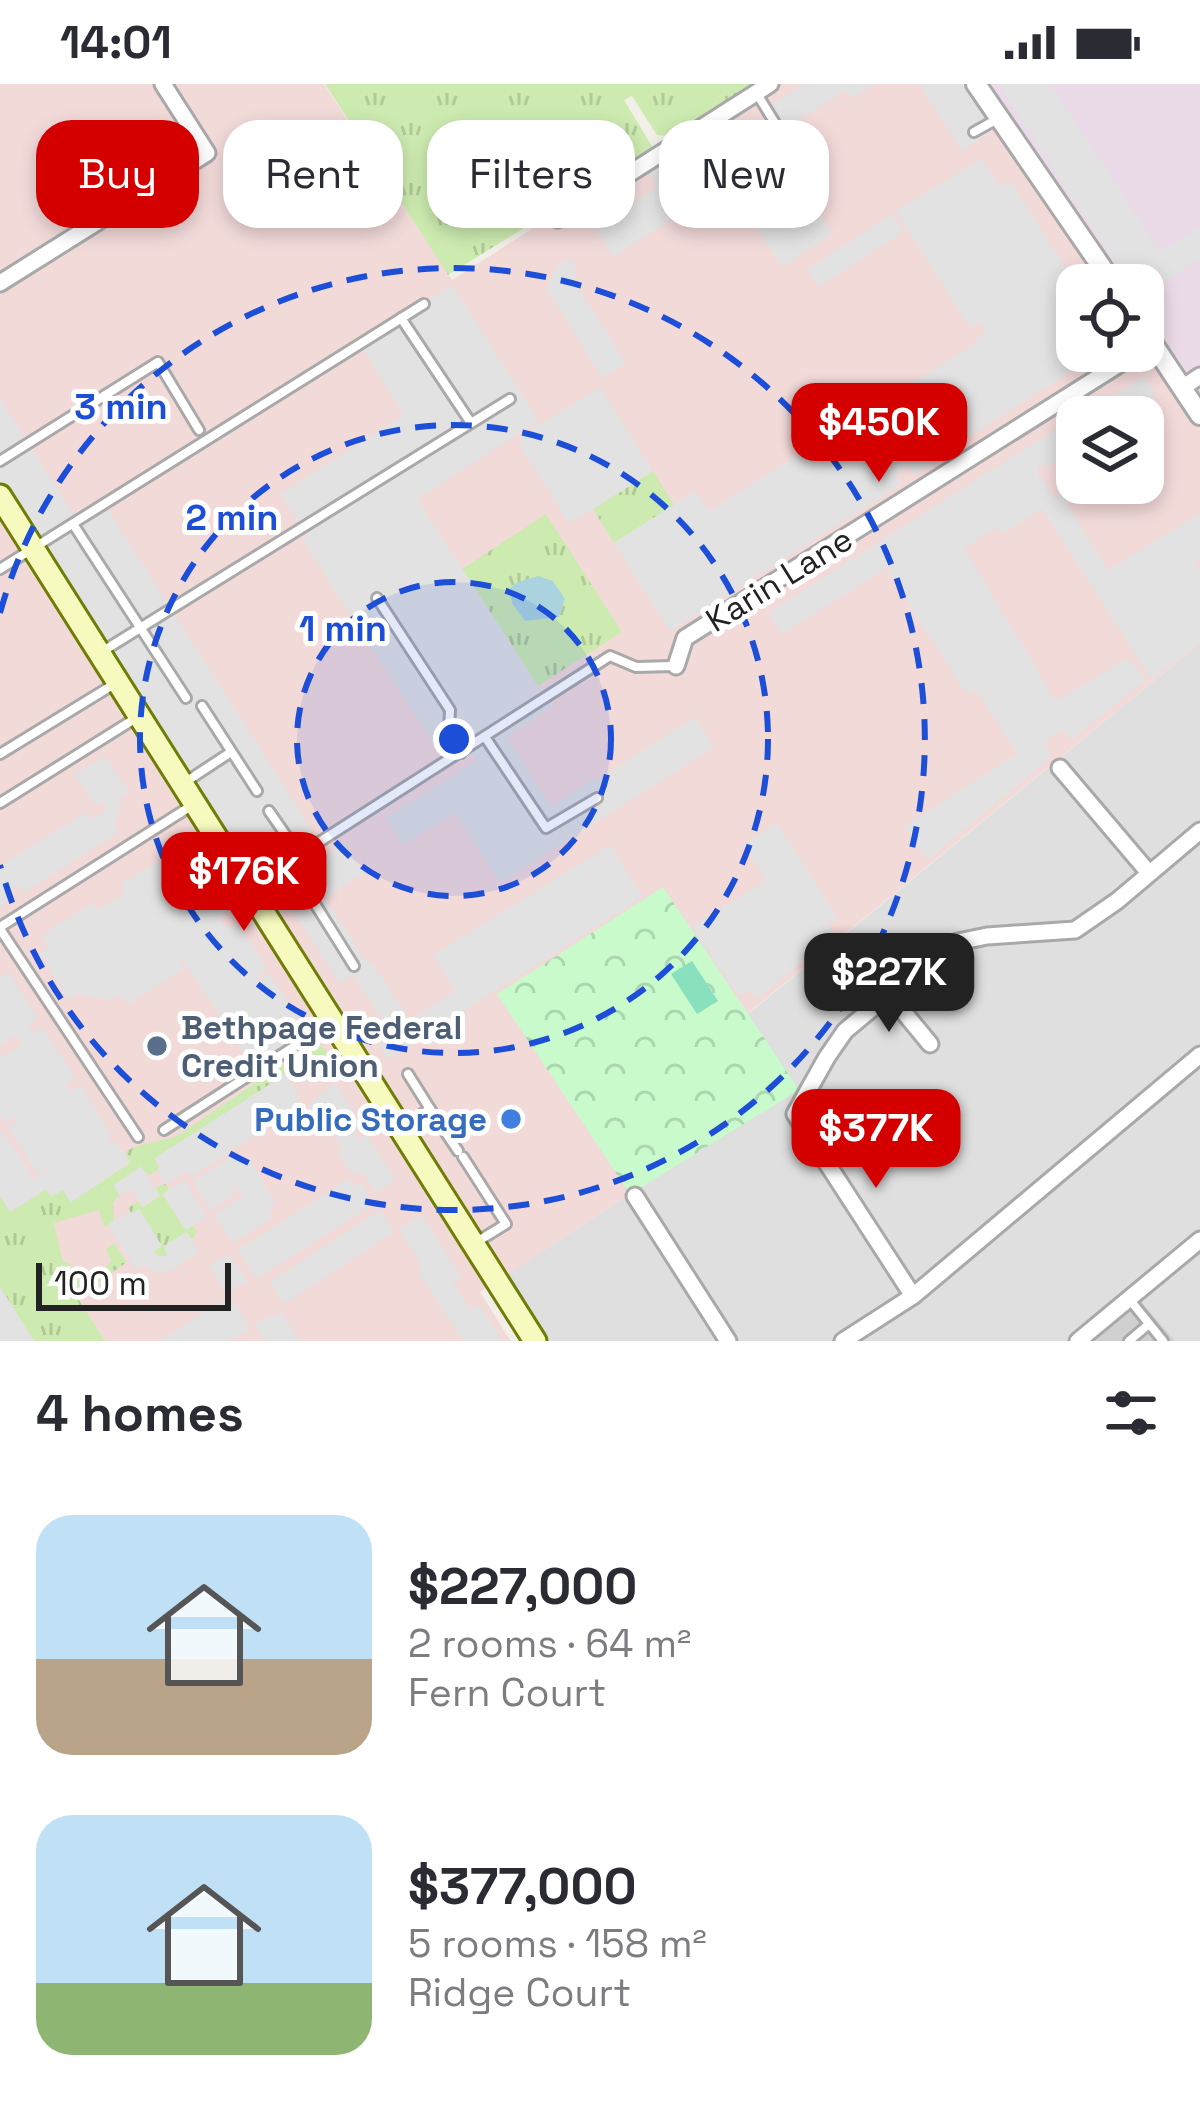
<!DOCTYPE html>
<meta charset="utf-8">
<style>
:root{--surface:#fff;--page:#f2f2f3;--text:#2b2b33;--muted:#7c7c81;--accent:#d40000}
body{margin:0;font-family:"Space Grotesk",sans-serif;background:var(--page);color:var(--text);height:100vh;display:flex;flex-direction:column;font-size:45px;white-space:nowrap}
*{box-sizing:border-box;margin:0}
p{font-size:39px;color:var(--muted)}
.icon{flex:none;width:66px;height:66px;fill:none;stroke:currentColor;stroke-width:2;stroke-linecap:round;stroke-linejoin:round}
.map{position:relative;height:1257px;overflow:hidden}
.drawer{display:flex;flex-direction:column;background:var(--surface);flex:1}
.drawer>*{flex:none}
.top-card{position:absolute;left:36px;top:36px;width:1128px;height:108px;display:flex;gap:24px}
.tools{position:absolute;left:1056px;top:180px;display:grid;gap:24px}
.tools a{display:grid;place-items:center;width:108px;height:108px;border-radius:24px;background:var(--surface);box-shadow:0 6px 18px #0003;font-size:60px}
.scale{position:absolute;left:36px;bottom:30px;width:195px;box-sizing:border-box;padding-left:12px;border:6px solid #222;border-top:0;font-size:33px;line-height:42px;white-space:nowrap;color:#222;-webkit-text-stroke:9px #fff;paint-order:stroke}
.price{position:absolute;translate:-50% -102px;padding:0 27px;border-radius:24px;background:var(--accent);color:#fff;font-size:39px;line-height:78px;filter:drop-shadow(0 3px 6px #0008)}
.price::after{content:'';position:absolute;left:50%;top:72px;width:36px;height:27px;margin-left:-18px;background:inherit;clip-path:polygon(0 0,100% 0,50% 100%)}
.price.on{background:#222;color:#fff}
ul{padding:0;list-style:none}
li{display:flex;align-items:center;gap:36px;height:300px;padding:0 36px}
li span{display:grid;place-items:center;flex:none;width:336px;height:240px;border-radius:36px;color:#555}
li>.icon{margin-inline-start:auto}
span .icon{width:144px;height:144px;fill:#fffc;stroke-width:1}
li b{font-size:51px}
h2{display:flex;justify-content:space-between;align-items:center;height:144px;padding:0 36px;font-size:51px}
.tag{padding:0 42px;border-radius:36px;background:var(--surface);box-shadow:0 6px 18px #0003;font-size:42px;line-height:108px}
.tag.on{background:var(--accent);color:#fff}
.status{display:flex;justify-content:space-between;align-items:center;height:84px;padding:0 60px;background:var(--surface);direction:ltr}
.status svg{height:33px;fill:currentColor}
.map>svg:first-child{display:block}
.residential{fill:#e0dfdf}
.commercial{fill:#f2dad9;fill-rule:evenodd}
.industrial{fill:#ebdbe8}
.religious{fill:#d0d0d0}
.grass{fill:url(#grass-tufts)}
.park{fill:url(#park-crowns)}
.pitch{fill:#88e0be}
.parking{fill:#e2e2e2}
.water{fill:#aad3df}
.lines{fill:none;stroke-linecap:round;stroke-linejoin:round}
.service-casing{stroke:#a9a9a9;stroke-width:14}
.minor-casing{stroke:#a9a9a9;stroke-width:21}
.tertiary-casing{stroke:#a9a9a9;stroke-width:24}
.secondary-casing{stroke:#707d05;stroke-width:27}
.service{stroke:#fff;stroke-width:8}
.minor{stroke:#fff;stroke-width:15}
.tertiary{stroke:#fff;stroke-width:18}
.secondary{stroke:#f7fabf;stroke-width:21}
.ring{fill:none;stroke:#1d4ed8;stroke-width:6;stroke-dasharray:21 15}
.service-dot{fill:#5c6f8a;stroke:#fff;stroke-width:4.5}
.shop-dot{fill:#3f7fe0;stroke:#fff;stroke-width:4.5}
.labels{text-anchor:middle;stroke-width:10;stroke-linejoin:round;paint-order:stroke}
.street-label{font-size:33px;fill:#222;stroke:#fff}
.service-label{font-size:33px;font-weight:bold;fill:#4e5e75;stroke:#fff;text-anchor:start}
.shop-label{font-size:33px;font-weight:bold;fill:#366cbe;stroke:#fff;text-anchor:end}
.centre{fill:#1d4ed8;stroke:#fff;stroke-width:6}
.ring-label{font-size:36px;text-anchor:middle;font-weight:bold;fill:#1d4ed8;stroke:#fff;stroke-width:10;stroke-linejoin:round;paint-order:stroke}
</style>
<div class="status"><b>14:01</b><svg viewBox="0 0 49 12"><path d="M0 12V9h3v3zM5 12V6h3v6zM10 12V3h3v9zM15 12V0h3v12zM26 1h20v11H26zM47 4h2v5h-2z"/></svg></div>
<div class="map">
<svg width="1200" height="1257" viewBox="0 0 1200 1257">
<defs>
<pattern id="grass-tufts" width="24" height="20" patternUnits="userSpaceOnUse" patternTransform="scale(3)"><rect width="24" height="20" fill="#cdebb0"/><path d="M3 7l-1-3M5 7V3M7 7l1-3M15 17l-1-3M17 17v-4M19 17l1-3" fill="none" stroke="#b0c997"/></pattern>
<pattern id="park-crowns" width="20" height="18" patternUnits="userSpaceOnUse" patternTransform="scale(3)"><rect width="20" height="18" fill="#c8facc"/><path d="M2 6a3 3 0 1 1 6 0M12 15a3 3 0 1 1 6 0" fill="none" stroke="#acd6af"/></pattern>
</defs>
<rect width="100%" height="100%" fill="#f2efe9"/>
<polygon class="residential" points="1200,559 1200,1257 541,1257 501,1194 630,1110 663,803 748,930"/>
<path class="commercial" d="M0 0H324L452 196 760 0H963L1103 201H1077V267H1143V259L1200 341V559L747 930 663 803 630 1110 480 1208 511 1257H0ZM1077 333H1143V399H1077Z"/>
<polygon class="industrial" points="964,0 1200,0 1200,341 1143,259 1143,201 1103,201"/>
<polygon class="religious" points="1137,1213 1175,1257 1083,1257"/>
<g class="grass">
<polygon points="325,0 753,0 670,52 657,51 632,12 624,16 653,64 448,191"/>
<polygon points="653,387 674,421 614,459 593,425"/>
<polygon points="546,430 622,548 538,602 462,485"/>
<path d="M317 957 326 967 328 976 292 999 286 990 155 1075 160 1085 149 1091 140 1083 114 1101 119 1111 113 1119 114 1137 104 1143 99 1126 54 1139 63 1178H68L75 1194 105 1185 111 1177 106 1165 114 1159 127 1178 77 1213 105 1257H34L0 1203V1112L11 1128 46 1105 63 1106 70 1117 130 1079 125 1068C140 1058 160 1058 177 1052Z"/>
<polygon points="165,1100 169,1104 163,1111 185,1145 192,1142 197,1146 194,1154 191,1154 187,1149 167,1172 162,1174 153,1169 161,1162 139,1125 132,1130 128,1123 138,1117 143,1123 159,1112 156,1103"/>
</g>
<polygon class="park" points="663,803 799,1006 630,1110 497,910"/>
<polygon class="pitch" points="692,877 718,917 697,930 671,890"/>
<g class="parking">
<polygon points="804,0 874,0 852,14 846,6 779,49 764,25"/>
<polygon points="919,0 962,0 992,47 962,67"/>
<polygon points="998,0 1050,0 1160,168 1200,143 1200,175 1149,208 1133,184 1123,190"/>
<polygon points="697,51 711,73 659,106 676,133 613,173 594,143 658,103 646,84"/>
<polygon points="982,74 1000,102 1011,98 1077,202 1077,267 1084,267 1082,269 1087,277 935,374 936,378 915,391 909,382 895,391 900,401 670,547 614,459 695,407 709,427 977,258 976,254 985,248 980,238 970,244 896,127"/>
<polygon points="783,75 832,150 782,183 733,108"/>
<polygon points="892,130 903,148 819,203 807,185"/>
<polygon points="574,176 576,200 626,279 602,294 546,204 560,178"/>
<polygon points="452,201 539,337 417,415 538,602 517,617 541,603 553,622 507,653 551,722 594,694 597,696 695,633 714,663 500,799 455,729 403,761 386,734 476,677 460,654 438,667 303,457 307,452 280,410 404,331 359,260"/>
<polygon points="1141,294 1146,296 1156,311 1146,321 1127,333 1077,333 1077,364 1046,383 1043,380 1036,385 1055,414 1061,410 1108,486 1200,429 1200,474 1194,478 1200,488 1200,558 1151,595 1042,425 1001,450 996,444 964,464 1056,617 1128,574 1146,596 1071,656 1064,647 1059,647 1044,660 1051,673 927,776 904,742 1017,670 976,605 966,610 888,487 894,482 893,480 782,550 768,529 1010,374"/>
<polygon points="600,303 653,387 569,440 519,360 520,353"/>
<polygon points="0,315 75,433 102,417 312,746 245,788 0,403"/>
<polygon points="105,672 129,708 120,714 121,724 114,739 119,748 24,809 16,800 10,814 0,824 0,782 86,728 92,735 104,728 106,724 105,717 95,721 74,690"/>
<polygon points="777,739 838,834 829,840 833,852 757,915 749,906 738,912 692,843 766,796 743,761"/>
<polygon points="344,759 363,789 325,814 368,880 372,878 405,929 386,942 353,891 339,899 277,802"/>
<polygon points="610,761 643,813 388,975 377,957 455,907 433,871"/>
<polygon points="177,766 184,776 194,770 229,826 219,834 228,845 237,839 267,885 258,891 259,895 270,890 305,945 298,949 299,954 253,983 181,873 179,876 184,885 127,921 121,912 107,916 78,909 68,915 39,869 49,863 42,851 92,819 98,826 125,809 121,800"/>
<polygon points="8,888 38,934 28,941 32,948 43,944 75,993 66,1001 71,1007 81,1002 112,1052 107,1056 108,1060 116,1057 130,1079 71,1118 63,1106 51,1113 46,1105 10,1128 0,1112 0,1048 3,1047 32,1092 24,1100 48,1085 46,1083 37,1089 8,1043 17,1036 14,1033 5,1039 0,1031 0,970 3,973 22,960 16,951 0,961 0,893"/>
<polygon points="286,990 300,1013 297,1016 301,1022 192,1092 187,1087 165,1100 157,1086 160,1082 155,1074"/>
<polygon points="335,999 362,1041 354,1049 360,1055 367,1051 396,1096 376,1109 363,1089 360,1087 353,1092 337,1068 344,1062 340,1061 324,1034 324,1029 316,1033 308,1021"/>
<polygon points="234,1071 240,1078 248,1074 276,1119 269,1126 273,1133 233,1159 213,1131 240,1114 246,1119 237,1102 233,1103 237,1109 210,1127 193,1097"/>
<polygon points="141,1083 160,1112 142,1123 130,1104 119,1111 114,1101"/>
<polygon points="348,1095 354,1102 361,1098 374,1120 256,1195 238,1166"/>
<polygon points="184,1096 207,1133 186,1146 163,1110"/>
<polygon points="139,1125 162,1162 154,1167 157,1172 167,1172 164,1162 187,1148 199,1168 170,1187 152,1187 144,1181 136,1186 108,1141 129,1128 132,1129"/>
<polygon points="380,1126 394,1148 284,1220 269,1198"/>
<polygon points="422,1131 461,1194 453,1199 470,1226 480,1221 502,1257 463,1257 419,1189 421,1180 399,1145"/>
<polygon points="229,1170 247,1197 227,1210 209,1182"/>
<polygon points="0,1203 34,1257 0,1257"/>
<polygon points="227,1214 232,1221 235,1220 250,1243 229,1257 159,1257"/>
<polygon points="281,1228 300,1257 265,1257 254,1241 270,1231 274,1233"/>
</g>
<polygon class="water" points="538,492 553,497 565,515 559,533 525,537 512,519 510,504 518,498"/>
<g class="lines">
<g class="service-casing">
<g id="service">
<polyline points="757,10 775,39"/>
<polyline points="974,48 999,34"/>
<polyline points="401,234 471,339"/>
<polyline points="0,377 158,278 199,346"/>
<polyline points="73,440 186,614"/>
<polyline points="0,485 424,220"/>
<polyline points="377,514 450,626 449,646 461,669"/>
<polyline points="103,567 510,315"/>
<polyline points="202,622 257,707"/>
<polyline points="485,653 546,744 597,714"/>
<polyline points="0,670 116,599"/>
<polyline points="184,699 231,668"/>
<polyline points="0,719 136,634"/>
<polyline points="269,727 287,753 288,777 354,882"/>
<polyline points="249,803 610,572 636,583 674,582"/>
<polyline points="263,824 302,799"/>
<polyline points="0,843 191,722"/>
<polyline points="0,845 138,1053"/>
<polyline points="430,1025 458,1067"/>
<polyline points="402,1043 430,1025 408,990"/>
<polyline points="164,1046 329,940"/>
<polyline points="463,1073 506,1140 475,1159"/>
<polyline points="1130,1216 1163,1257"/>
<polyline points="1129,1257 1149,1240"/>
</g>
</g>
<g class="minor-casing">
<g id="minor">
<polyline points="558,135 770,0"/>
<polyline points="0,199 207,69 163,0"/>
<polyline points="1182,304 1200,292"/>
<polyline points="676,582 685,554 1140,267"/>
<polyline points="1060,684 1149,789"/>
<polyline points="888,909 930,960"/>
<polyline points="635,1112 728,1257"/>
<polyline points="913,1212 795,1030 827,973 845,947 942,866 958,858 987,852 1075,846 1117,817 1200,747"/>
<polyline points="843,1257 913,1212 1200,971"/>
<polyline points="1078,1257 1200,1156"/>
</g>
</g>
<g class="tertiary-casing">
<g id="tertiary">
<polyline points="976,0 1114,201"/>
<polyline points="1143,245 1200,331"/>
</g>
</g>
<g class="secondary-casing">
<polyline id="secondary" points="0,412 535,1257"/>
</g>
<use href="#service" class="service"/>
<use href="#minor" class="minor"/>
<use href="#tertiary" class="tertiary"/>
<use href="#secondary" class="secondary"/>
</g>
<circle cx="454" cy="655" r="157" fill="#1d4ed8" fill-opacity=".12"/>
<g class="ring">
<circle cx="454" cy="655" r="157"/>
<circle cx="454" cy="655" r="314"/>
<path d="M0 529A471 471 0 1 1 0 781"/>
</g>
<circle class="service-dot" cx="157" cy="962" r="12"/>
<circle class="shop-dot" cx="511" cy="1035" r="12"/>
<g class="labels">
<g class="street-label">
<text transform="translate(779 495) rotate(-32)" y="12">Karin Lane</text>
</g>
<g class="service-label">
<text x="181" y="955">Bethpage Federal<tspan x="181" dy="38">Credit Union</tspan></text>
</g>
<g class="shop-label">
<text x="487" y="1047">Public Storage</text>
</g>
</g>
<circle cx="454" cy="655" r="18" class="centre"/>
<g class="ring-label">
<text x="121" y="335">3 min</text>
<text x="232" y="446">2 min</text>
<text x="343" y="557">1 min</text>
</g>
</svg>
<div class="tools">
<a><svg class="icon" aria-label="locate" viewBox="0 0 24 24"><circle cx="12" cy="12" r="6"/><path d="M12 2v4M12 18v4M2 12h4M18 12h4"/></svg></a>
<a><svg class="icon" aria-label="layers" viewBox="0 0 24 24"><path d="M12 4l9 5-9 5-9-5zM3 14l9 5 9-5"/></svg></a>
</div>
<div class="scale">100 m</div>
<b class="price" style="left:879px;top:401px">$450K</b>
<b class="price" style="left:244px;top:850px">$176K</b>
<b class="price on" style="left:889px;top:951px">$227K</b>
<b class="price" style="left:876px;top:1107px">$377K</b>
<div class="top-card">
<a class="tag on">Buy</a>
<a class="tag">Rent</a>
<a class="tag">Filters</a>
<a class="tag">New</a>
</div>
</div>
<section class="drawer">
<h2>4 homes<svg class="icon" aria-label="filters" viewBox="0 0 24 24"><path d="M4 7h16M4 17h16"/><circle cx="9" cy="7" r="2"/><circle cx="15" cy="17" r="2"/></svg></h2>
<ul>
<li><span style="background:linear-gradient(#bfe0f5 60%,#b9a48a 0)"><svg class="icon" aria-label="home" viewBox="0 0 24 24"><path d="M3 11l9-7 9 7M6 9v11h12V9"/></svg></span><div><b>$227,000</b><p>2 rooms · 64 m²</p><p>Fern Court</p></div></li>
<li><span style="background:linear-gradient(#bfe0f5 70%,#8fb573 0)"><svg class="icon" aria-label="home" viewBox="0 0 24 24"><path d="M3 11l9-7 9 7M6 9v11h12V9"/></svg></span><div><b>$377,000</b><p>5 rooms · 158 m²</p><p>Ridge Court</p></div></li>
</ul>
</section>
